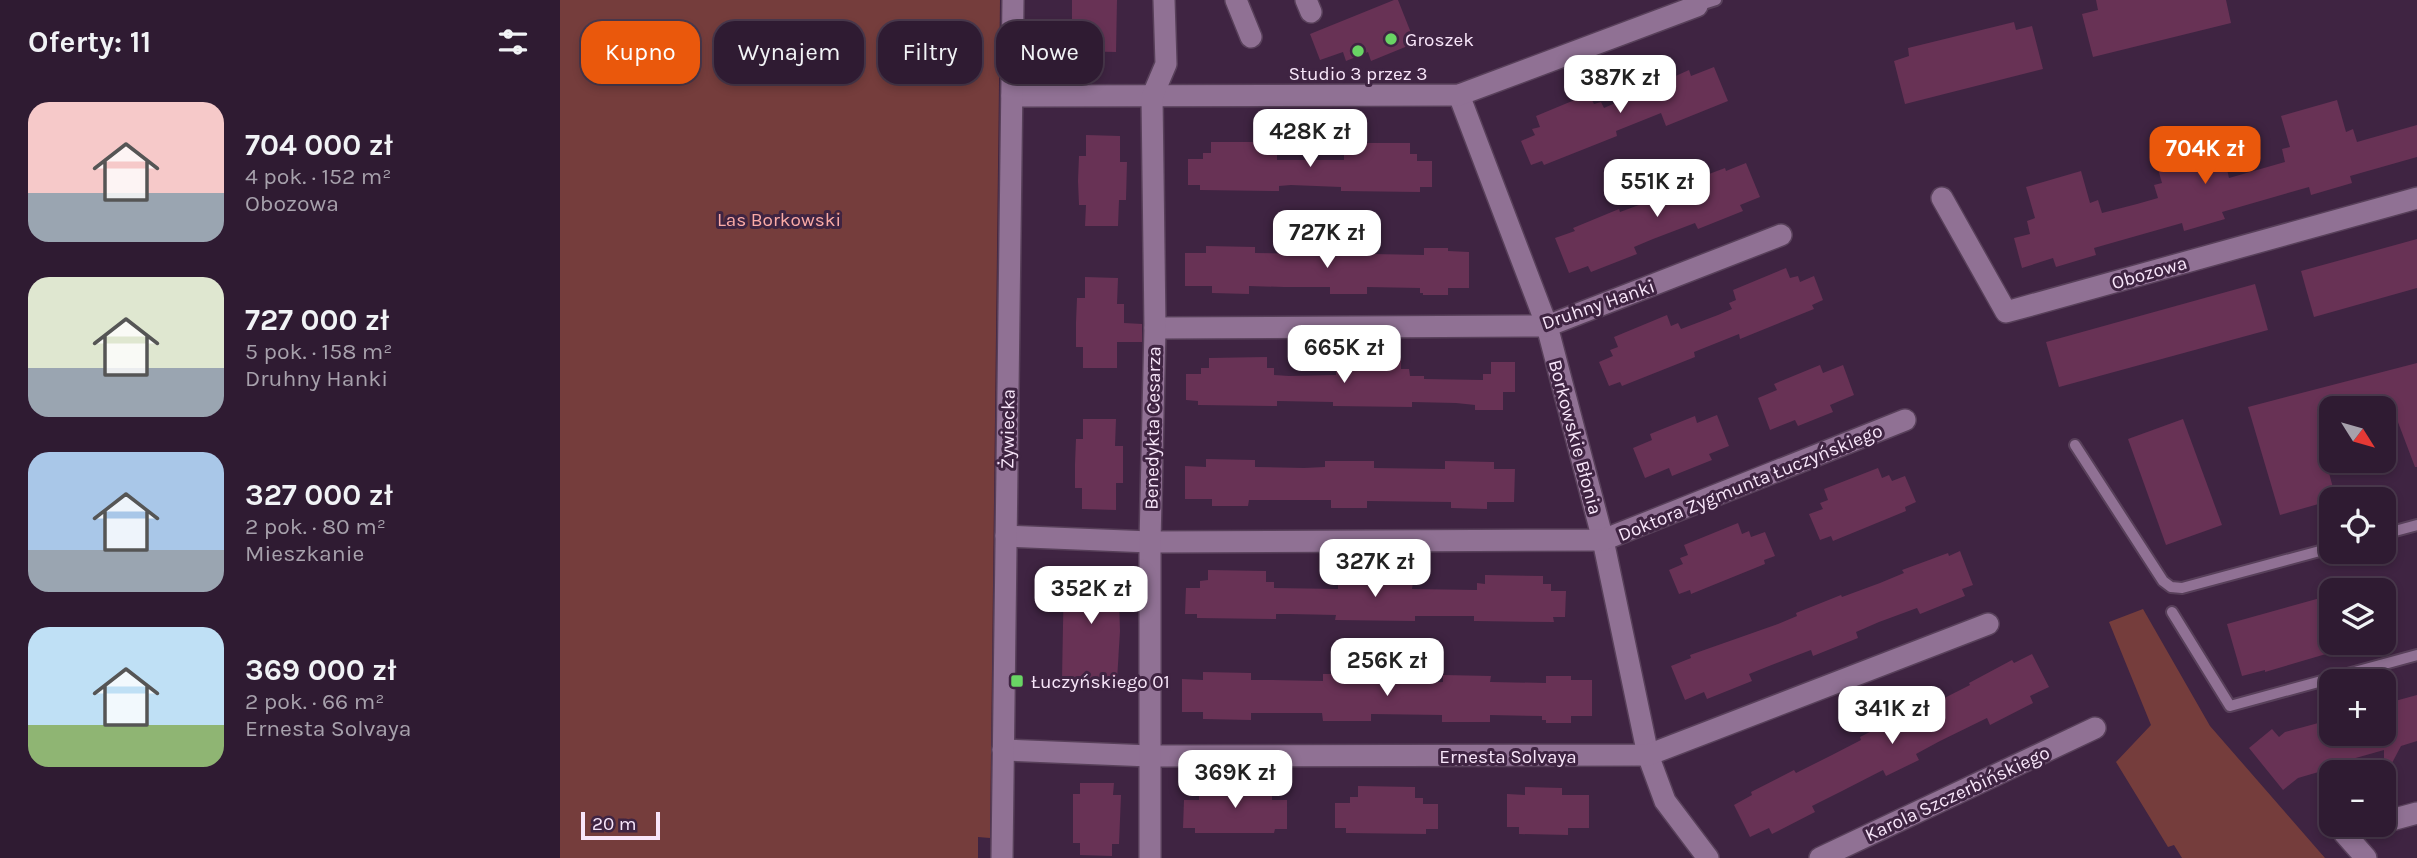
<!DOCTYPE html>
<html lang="pl">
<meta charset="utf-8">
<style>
:root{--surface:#2f1b32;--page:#37243a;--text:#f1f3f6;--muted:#a7a1ac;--line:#4a394d;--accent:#ea580c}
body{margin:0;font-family:Karla,sans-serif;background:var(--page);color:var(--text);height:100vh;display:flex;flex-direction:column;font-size:26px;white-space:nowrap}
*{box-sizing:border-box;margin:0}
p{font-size:23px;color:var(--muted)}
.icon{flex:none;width:38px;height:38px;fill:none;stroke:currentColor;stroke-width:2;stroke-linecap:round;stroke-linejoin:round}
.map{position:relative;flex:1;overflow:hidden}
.sheet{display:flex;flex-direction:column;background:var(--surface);width:560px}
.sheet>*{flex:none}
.hud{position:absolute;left:21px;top:21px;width:665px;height:63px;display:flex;gap:14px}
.needle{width:46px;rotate:127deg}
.tools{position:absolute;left:1759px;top:396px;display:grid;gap:14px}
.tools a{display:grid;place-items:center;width:77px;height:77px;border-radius:14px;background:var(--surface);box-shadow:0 4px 10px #0003,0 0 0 2px var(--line);font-size:35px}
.scale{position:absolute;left:21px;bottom:18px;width:79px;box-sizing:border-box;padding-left:7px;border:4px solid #f8e6fa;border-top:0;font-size:19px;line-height:24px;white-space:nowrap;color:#f8e6fa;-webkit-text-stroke:5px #3f2442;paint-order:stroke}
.price{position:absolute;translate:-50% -60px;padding:0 16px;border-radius:14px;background:#fff;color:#222;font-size:23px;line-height:46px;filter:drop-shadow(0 2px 4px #0008)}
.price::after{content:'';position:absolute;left:50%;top:42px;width:21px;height:16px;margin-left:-10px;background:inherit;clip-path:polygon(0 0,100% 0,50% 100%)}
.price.active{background:var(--accent);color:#fff}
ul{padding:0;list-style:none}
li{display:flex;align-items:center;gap:21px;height:175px;padding:0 28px}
li span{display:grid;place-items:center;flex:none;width:196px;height:140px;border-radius:21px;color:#555}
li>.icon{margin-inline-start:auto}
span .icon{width:84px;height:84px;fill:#fffc;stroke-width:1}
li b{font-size:30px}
h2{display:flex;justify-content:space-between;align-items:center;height:84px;padding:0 28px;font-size:30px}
.tag{padding:0 24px;border-radius:21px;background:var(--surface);box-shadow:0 4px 10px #0003,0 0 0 2px var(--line);font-size:24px;line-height:63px}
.tag.active{background:var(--accent);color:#fff}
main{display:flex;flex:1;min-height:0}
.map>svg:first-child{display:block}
.green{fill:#753d3c}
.building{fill:#683255}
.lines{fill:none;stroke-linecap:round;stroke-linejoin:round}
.lane-casing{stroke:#58405a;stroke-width:14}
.street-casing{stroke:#58405a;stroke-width:24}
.lane{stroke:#907194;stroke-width:10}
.street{stroke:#907194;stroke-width:21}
.poi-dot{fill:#69d464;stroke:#3f2442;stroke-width:2.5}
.labels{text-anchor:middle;stroke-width:6;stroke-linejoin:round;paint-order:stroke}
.poi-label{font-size:19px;fill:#f8e6fa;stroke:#3f2442;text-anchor:start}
.park-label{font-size:19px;fill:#fbaba6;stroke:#3f2442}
.street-label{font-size:19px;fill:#f8e6fa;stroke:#3f2442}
</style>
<main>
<section class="sheet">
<h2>Oferty: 11<svg class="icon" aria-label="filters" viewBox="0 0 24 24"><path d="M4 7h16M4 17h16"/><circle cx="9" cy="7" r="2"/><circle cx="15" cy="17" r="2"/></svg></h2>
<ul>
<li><span style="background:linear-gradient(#f6c9c9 65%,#9aa5b1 0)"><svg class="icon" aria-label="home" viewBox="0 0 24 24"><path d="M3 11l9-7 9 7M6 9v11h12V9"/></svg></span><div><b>704 000 zł</b><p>4 pok. · 152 m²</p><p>Obozowa</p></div></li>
<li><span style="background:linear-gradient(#dfe7d0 65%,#9aa5b1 0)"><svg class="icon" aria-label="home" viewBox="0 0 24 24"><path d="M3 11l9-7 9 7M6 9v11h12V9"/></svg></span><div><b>727 000 zł</b><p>5 pok. · 158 m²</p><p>Druhny Hanki</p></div></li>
<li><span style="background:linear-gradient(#a9c7e8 70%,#9aa5b1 0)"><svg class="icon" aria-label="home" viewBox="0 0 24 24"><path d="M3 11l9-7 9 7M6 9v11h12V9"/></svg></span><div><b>327 000 zł</b><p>2 pok. · 80 m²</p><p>Mieszkanie</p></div></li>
<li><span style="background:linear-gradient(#bfe0f5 70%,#8fb573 0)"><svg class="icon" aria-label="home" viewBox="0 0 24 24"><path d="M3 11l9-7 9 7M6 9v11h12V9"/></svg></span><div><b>369 000 zł</b><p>2 pok. · 66 m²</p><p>Ernesta Solvaya</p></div></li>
</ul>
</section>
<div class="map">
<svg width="1857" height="858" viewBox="0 0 1857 858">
<rect width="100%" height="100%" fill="#3f2442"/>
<g class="green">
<polygon points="0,0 440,0 430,838 418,837 418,858 0,858"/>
<polygon points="1583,609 1650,726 1765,858 1622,858 1614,845 1608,847 1556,762 1591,725 1549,622"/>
</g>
<g class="building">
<polygon points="512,0 557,0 556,52 512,51"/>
<polygon points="834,0 838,0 855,43 811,61 808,52 786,61 783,52 760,60 750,34"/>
<polygon points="1536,0 1666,0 1671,23 1533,57 1522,14 1538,10"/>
<polygon points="1454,22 1456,30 1472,26 1483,69 1345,104 1334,61 1349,56 1348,48"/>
<polygon points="1154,67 1168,101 1106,126 1101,113 1056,131 1057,136 984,165 982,161 971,165 961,141 975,135 972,129 980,127 976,116 1029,94 1034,104 1041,102 1044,108 1129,70 1131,76"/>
<polygon points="1777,100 1786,132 1793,129 1797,142 1857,125 1857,157 1790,176 1792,183 1751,195 1749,187 1662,212 1665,219 1624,231 1622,223 1534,248 1536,255 1496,267 1493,258 1462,268 1454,238 1470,234 1467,221 1475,218 1466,187 1521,171 1530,203 1538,200 1542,213 1577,204 1598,198 1594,185 1602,183 1593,152 1649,136 1658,167 1666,165 1669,178 1725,162 1722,149 1730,147 1721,116"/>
<polygon points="526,135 560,136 560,162 567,162 566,200 559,200 558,226 525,226 526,205 519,205 518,181 519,156 526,156"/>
<polygon points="651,142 709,142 709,153 717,153 717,160 784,160 784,154 792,154 792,143 850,143 850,154 857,154 857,161 872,161 872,187 860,187 860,192 781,191 781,187 731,185 719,186 719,191 640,190 640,185 628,185 628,159 643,159 643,153 651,153"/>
<polygon points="1186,163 1200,197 1180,205 1183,211 1138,229 1135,223 1093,239 1074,247 1077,254 1031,272 1028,266 1009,273 995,238 1015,231 1013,228 1059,209 1060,212 1122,189 1120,185 1165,168 1166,171"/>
<polygon points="1857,239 1857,288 1754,317 1741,271"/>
<polygon points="646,246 695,247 695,253 743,254 765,254 764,247 813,248 813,254 864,255 864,248 888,248 888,251 909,252 909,288 888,288 888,295 863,295 863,293 860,293 860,288 807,287 807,294 770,294 770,287 724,287 689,286 689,294 652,293 652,286 625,286 625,253 646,253"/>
<polygon points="1226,268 1230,278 1238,276 1240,282 1254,276 1263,300 1252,305 1254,309 1180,339 1179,334 1134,352 1135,357 1062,386 1060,382 1049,386 1039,362 1053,356 1050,350 1058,347 1054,337 1107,315 1111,326 1118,323 1121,329 1158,315 1172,309 1169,303 1176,300 1173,290"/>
<polygon points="525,277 558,278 557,304 564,304 564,323 582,324 582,342 557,342 557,368 523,368 523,347 516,347 516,322 517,298 525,298"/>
<polygon points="1695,284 1708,330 1499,387 1486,342"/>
<polygon points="707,357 707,368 714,368 714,375 729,376 776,375 776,369 784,369 784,358 841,358 841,369 849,369 850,376 864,376 864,379 923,380 923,374 931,374 931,362 955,362 955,392 943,392 943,410 915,410 915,405 896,403 852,402 852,407 773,406 773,402 717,401 717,406 638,405 638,401 626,400 626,374 641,374 641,368 649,368 649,358"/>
<polygon points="1857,363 1857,467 1855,467 1833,409 1824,412 1824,408 1771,408 1771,425 1757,428 1776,499 1720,515 1688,407"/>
<polygon points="1260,365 1263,373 1283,365 1294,395 1270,405 1273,412 1238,426 1235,420 1210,430 1198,398 1217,390 1214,384"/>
<polygon points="1157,415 1169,446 1149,454 1152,460 1112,476 1109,468 1085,478 1073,448 1092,440 1090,434 1135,416 1137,423"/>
<polygon points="523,419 556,419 555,446 563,446 563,483 556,483 556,510 522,509 522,488 515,488 515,464 516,439 523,439"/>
<polygon points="1623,419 1662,525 1606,545 1568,439"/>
<polygon points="646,459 695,460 695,467 744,468 765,467 765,461 814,461 814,468 885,469 885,461 934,462 934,469 955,469 954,502 927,502 927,509 891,508 891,502 807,501 807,508 771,508 771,500 689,500 688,506 652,506 652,499 625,499 625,466 646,467"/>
<polygon points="1318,468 1322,478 1329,475 1332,481 1345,476 1356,502 1345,507 1346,511 1273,541 1271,536 1260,540 1249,514 1263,509 1260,503 1268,500 1264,489"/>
<polygon points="1178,523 1182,534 1189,531 1191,537 1205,532 1215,556 1204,560 1205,564 1131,594 1130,590 1119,594 1109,570 1123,564 1120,558 1128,555 1124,545"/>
<polygon points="1400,551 1413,585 1402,589 1405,596 1360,614 1357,608 1319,622 1296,632 1298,638 1253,656 1251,650 1209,666 1189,674 1192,681 1147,699 1144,692 1125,700 1111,666 1131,658 1130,655 1218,624 1237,616 1236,613 1281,595 1282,597 1320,583 1344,573 1342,570 1388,553 1389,556"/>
<polygon points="648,570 706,571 706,582 714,582 714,588 778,589 778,582 787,582 787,571 845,572 844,583 853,583 852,589 917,590 917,583 925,584 925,575 983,576 983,584 991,584 991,591 1006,591 1005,617 993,617 994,622 914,621 914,616 855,616 855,621 775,620 776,615 728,614 716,614 716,619 637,618 637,614 625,614 626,588 640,588 640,581 648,580"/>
<polygon points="504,573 558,573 560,631 557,680 502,679"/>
<polygon points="1771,595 1771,650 1765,652 1766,654 1705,672 1705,670 1682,676 1667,624"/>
<polygon points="1472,654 1489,687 1470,696 1473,703 1430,725 1427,718 1380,741 1356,754 1359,760 1326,776 1323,770 1282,791 1252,806 1255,812 1212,834 1209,828 1190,837 1174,805 1192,795 1191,792 1234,770 1236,773 1272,755 1301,740 1300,737 1343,715 1345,718 1410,685 1409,683 1452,660 1454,663"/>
<polygon points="643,672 691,673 691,680 712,680 763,681 763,674 811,674 811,681 862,683 883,682 883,675 931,676 930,682 986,683 986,676 1011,676 1011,680 1032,680 1032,716 1011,716 1011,723 986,723 986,720 982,720 982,716 930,715 930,722 882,722 882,715 811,714 811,721 763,721 762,713 691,713 691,720 643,719 643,712 622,712 622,679 643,680"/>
<polygon points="1857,695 1857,741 1841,746 1824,778 1824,750 1785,761 1786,764 1738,778 1723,790 1689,748 1712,729 1719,737 1725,732 1762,722 1768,742 1800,733 1824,733 1824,704"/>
<polygon points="646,782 704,783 704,793 712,793 712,800 727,800 727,829 715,829 714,833 635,833 635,828 623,828 624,800 639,800 639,792 646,792"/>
<polygon points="520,783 554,783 553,795 561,795 559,844 552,844 552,856 520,855 520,843 513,843 513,794 520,794"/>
<polygon points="798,786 855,787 855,798 863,798 863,804 878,804 878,829 866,829 866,834 786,833 786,828 775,828 775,803 790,803 790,797 798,797"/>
<polygon points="965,787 1002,788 1002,795 1029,795 1029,828 1008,828 1008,835 959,834 959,827 947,827 947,794 965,795"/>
</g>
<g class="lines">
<g class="lane-casing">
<g id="lane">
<polyline points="1137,6 1156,0"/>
<polyline points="1515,445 1603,581 1611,587 1622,588 1771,548"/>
<polyline points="1824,534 1857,525"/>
<polyline points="1612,612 1670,706 1857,655"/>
</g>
</g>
<g class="street-casing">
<g id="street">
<polyline points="676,0 691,37"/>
<polyline points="746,0 751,12"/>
<polyline points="899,95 987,326 1043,540 1088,755 1105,801 1148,858"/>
<polyline points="452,96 899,95 1137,6"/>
<polyline points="1382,198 1446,312 1857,198"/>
<polyline points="595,328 987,326 1221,235"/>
<polyline points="446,536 590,542 1043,540 1345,420"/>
<polyline points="443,750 590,756 1088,755 1428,624"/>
<polyline points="1824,822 1857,813"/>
<polyline points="442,858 453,0"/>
<polyline points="590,858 590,542 595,328 592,97 606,64 604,0"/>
<polyline points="1260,858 1535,728"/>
<polyline points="1806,858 1784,833 1816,824"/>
</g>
</g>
<use href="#lane" class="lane"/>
<use href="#street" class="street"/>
</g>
<g class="poi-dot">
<circle cx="831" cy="39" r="7"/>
<circle cx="798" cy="51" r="7"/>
<rect x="450" y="674" width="14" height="14" rx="3.5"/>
</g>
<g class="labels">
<g class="poi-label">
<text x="845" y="46">Groszek</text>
<text x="798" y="80" text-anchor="middle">Studio 3 przez 3</text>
<text x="471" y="688">Łuczyńskiego 01</text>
</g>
<g class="park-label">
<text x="219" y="226">Las Borkowski</text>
</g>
<g class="street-label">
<text transform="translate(1589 272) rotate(-16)" y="7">Obozowa</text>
<text transform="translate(1038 304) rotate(-19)" y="7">Druhny Hanki</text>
<text transform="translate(592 428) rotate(-89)" y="7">Benedykta Cesarza</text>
<text transform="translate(447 429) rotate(-89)" y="7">Żywiecka</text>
<text transform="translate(1016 437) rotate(75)" y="7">Borkowskie Błonia</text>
<text transform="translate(1190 482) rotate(-22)" y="7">Doktora Zygmunta Łuczyńskiego</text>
<text x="948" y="763">Ernesta Solvaya</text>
<text transform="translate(1397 793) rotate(-25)" y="7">Karola Szczerbińskiego</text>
</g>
</g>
</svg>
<div class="tools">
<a><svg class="needle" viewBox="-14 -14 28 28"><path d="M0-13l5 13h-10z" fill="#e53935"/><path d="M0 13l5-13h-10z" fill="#a7a1ac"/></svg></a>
<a><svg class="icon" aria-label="locate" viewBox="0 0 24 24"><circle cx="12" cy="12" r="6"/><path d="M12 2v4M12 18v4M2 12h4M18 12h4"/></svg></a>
<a><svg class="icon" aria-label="layers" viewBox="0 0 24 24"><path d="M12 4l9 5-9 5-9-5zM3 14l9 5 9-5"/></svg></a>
<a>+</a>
<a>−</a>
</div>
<div class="scale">20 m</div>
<b class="price" style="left:1060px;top:115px">387K zł</b>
<b class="price" style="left:750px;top:169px">428K zł</b>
<b class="price active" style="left:1645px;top:186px">704K zł</b>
<b class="price" style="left:1097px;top:219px">551K zł</b>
<b class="price" style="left:767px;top:270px">727K zł</b>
<b class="price" style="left:784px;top:385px">665K zł</b>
<b class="price" style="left:815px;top:599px">327K zł</b>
<b class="price" style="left:531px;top:626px">352K zł</b>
<b class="price" style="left:827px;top:698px">256K zł</b>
<b class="price" style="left:1332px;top:746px">341K zł</b>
<b class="price" style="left:675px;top:810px">369K zł</b>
<div class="hud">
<a class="tag active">Kupno</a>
<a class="tag">Wynajem</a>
<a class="tag">Filtry</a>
<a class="tag">Nowe</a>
</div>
</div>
</main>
